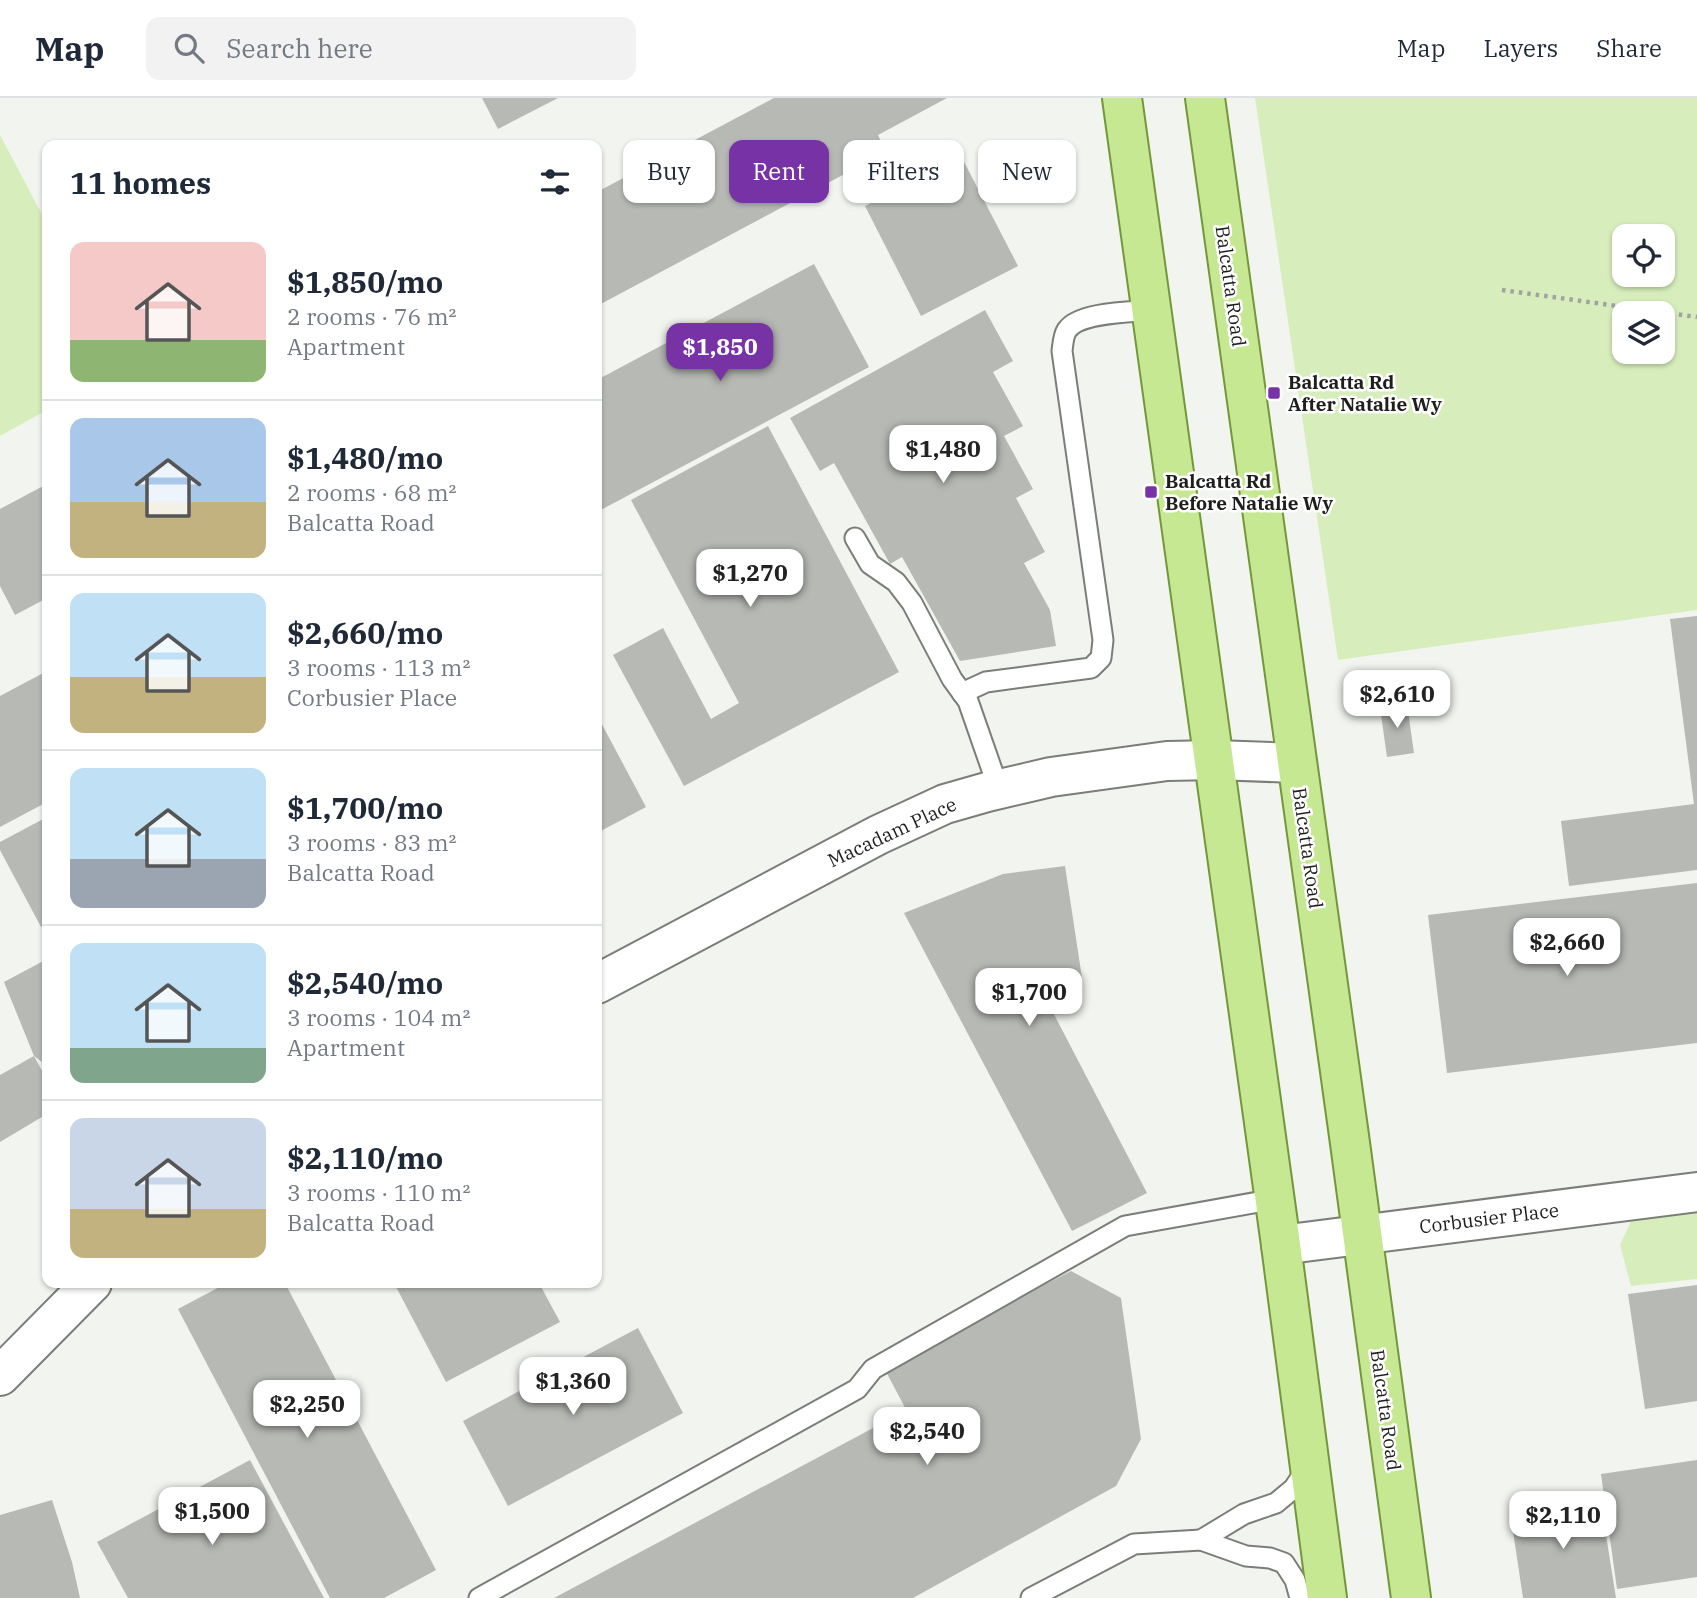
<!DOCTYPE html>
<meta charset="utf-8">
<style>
:root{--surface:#fff;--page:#f2f2f3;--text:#1f2937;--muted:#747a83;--line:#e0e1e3;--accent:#7732a6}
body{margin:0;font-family:"IBM Plex Serif",serif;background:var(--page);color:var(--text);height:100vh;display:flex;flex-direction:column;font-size:26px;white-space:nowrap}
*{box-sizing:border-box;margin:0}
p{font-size:23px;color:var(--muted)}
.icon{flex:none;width:38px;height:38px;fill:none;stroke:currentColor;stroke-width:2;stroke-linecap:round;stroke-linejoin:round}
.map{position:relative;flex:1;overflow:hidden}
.details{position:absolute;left:42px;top:42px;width:560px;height:1148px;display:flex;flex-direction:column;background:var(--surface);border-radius:14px;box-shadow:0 2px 5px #0004}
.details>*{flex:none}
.guide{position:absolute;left:623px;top:42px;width:665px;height:63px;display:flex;gap:14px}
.fabs{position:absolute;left:1612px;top:126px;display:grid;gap:14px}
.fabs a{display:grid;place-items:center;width:63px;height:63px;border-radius:14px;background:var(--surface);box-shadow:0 2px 5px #0004;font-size:35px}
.price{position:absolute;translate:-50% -60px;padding:0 16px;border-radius:14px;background:#fff;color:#222;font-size:23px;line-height:46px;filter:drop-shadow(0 2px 4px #0008)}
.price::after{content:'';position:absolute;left:50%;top:42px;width:21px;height:16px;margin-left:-10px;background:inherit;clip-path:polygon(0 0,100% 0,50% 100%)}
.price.selected{background:var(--accent);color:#fff}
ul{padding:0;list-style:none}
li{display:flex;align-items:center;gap:21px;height:175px;padding:0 28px}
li+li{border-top:2px solid var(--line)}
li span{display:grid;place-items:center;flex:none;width:196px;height:140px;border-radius:14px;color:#555}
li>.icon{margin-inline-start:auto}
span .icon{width:84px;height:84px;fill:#fffc;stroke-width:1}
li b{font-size:30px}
h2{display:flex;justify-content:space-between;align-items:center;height:84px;padding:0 28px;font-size:30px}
.pill{padding:0 24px;border-radius:14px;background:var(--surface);box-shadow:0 2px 5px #0004;font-size:24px;line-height:63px}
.pill.selected{background:var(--accent);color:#fff}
header{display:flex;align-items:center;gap:42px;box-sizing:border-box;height:98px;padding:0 35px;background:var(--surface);border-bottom:2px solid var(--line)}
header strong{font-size:33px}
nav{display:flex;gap:38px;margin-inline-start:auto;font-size:24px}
.search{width:490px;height:63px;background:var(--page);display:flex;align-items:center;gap:18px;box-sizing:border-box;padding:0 24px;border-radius:14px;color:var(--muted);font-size:26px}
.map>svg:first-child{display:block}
.green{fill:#d7eebc;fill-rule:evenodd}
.building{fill:#b7b9b4}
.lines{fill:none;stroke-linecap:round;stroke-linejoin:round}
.lane-casing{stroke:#7b7d78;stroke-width:23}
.street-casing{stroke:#7b7d78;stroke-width:42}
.primary-casing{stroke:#73973a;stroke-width:42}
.path{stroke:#a1a39f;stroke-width:4.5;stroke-dasharray:3.5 5;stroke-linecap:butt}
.lane{stroke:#fff;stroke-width:19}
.street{stroke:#fff;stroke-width:38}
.primary{stroke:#c7e892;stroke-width:38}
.poi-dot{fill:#7732a6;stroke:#fff;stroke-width:2.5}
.labels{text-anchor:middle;stroke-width:5;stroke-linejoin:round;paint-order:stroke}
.street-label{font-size:19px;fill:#1e1f1d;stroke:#fff}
.poi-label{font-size:19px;font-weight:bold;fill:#1e1f1d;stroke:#fff;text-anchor:start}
</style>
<header>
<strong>Map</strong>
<div class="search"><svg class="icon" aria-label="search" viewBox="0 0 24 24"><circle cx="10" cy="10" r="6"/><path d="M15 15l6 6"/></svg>Search here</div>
<nav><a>Map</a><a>Layers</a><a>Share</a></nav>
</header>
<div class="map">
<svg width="1697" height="1500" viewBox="0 0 1697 1500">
<rect width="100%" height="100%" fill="#f2f5ef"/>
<g class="green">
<path d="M1255 0H1697V512L1338 562ZM1662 138V177H1624V138ZM1662 215V254H1624V215Z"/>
<polygon points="0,37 47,126 47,312 0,338"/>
<polygon points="1697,1112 1697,1181 1631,1188 1620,1147 1631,1123"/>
</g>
<g class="building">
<polygon points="482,0 558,0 498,31"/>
<polygon points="774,0 947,0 878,37 886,54 597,208 597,94"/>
<polygon points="961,58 1018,168 921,218 865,108"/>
<polygon points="814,166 869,269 597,414 597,282"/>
<polygon points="985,212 1013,263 993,274 1023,328 1004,338 1033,391 1016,400 1045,454 1024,465 1050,512 1056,548 960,563 902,459 890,466 834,365 820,373 790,320"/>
<polygon points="768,328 899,574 684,688 613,557 663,530 711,621 739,605 631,402"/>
<polygon points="47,386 47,500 15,517 0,488 0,411"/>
<polygon points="1697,518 1697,772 1569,788 1561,723 1694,706 1670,521"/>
<polygon points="47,573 47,704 0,729 0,598"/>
<polygon points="1407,606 1414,655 1387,659 1380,610"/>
<polygon points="597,617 646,709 597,735"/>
<polygon points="47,719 47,825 41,829 0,752 0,744"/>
<polygon points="1065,768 1082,880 1045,899 1147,1095 1072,1133 904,815 1003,776"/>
<polygon points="1697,785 1697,945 1447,975 1428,817"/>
<polygon points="47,861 47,968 34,958 4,884"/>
<polygon points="34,958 47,982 47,1016 0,1044 0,977"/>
<polygon points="1071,1173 1121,1200 1141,1341 1116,1388 913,1500 554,1500 905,1313 919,1336 884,1270"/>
<polygon points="227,1185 285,1185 436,1472 384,1500 330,1500 178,1211"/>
<polygon points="394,1185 539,1185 560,1224 446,1284"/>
<polygon points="1697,1187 1697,1303 1645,1311 1628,1196"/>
<polygon points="638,1230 683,1315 508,1408 463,1323"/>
<polygon points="250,1362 324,1500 128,1500 97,1444"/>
<polygon points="1697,1362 1697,1479 1617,1491 1601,1376"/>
<polygon points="1600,1399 1616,1500 1523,1500 1510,1413"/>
<polygon points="52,1402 72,1464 80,1500 0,1500 0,1417"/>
</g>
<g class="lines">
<g class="lane-casing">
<g id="lane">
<polyline points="855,440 870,466 896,484 912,505 952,581 968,603 999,692"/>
<path d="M962 595 986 584 1091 570 1101 560 1103 542 1062 253C1063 246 1063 238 1067 232 1079 214 1132 214 1152 212"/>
<polyline points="1201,1442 1244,1416 1276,1405 1294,1390 1307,1370"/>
<polyline points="479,1500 857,1291 873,1271 1125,1128 1275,1101"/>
<polyline points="1031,1500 1134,1446 1201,1442 1246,1458 1270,1460 1284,1465 1295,1482 1300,1500"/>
</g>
</g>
<g class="street-casing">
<g id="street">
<polyline points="597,886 878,737 945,706 987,694 1051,679 1167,663 1215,662 1296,665"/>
<polyline points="1281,1147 1697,1094"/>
<polyline points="0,1278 92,1185"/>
</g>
</g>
<g class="primary-casing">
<g id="primary">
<polyline points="1122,0 1281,1147 1327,1500"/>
<polyline points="1205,0 1350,1045 1411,1500"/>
</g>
</g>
<polyline class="path" points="1502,192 1697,219"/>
<use href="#lane" class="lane"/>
<use href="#street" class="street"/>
<use href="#primary" class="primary"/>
</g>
<g class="poi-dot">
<rect x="1267" y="288" width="14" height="14" rx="3.5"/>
<rect x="1144" y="387" width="14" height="14" rx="3.5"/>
</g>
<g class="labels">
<g class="street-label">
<text transform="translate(1231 188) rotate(82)" y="7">Balcatta Road</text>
<text transform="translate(892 734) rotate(-25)" y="7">Macadam Place</text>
<text transform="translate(1308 750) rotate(82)" y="7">Balcatta Road</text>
<text transform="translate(1489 1120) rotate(-7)" y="7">Corbusier Place</text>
<text transform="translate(1386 1312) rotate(82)" y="7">Balcatta Road</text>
</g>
<g class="poi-label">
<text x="1288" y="291">Balcatta Rd<tspan x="1288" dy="22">After Natalie Wy</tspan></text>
<text x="1165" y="390">Balcatta Rd<tspan x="1165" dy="22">Before Natalie Wy</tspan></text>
</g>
</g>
</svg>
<div class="fabs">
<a><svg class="icon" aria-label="locate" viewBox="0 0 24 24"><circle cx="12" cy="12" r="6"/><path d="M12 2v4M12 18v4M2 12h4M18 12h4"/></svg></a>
<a><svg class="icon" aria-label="layers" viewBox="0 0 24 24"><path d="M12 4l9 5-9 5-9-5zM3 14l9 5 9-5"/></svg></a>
</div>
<b class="price selected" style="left:720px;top:285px">$1,850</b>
<b class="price" style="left:943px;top:387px">$1,480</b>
<b class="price" style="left:750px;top:511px">$1,270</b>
<b class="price" style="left:1397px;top:632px">$2,610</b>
<b class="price" style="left:1567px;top:880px">$2,660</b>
<b class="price" style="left:1029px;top:930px">$1,700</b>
<b class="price" style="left:573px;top:1319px">$1,360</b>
<b class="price" style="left:307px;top:1342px">$2,250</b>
<b class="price" style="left:927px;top:1369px">$2,540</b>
<b class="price" style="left:212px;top:1449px">$1,500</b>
<b class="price" style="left:1563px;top:1453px">$2,110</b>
<div class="guide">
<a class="pill">Buy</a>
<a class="pill selected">Rent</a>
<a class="pill">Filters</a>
<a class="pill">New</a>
</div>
<section class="details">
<h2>11 homes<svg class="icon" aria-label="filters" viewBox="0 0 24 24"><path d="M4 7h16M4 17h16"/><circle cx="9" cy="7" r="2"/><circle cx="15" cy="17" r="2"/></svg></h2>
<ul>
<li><span style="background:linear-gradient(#f6c9c9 70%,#8fb573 0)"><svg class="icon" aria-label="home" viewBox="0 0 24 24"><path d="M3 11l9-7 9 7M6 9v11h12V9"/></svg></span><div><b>$1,850/mo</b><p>2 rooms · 76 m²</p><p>Apartment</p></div></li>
<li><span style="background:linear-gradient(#a9c7e8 60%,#c2b280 0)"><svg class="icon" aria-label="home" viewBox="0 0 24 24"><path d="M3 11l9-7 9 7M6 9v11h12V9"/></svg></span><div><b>$1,480/mo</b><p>2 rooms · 68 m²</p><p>Balcatta Road</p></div></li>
<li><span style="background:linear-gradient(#bfe0f5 60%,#c2b280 0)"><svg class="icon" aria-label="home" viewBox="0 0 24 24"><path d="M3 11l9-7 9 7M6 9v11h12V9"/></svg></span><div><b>$2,660/mo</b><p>3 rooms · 113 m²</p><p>Corbusier Place</p></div></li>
<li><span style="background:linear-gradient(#bfe0f5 65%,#9aa5b1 0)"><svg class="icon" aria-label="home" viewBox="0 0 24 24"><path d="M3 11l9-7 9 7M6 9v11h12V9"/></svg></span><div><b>$1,700/mo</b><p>3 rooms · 83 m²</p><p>Balcatta Road</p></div></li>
<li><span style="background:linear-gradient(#bfe0f5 75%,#7fa58c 0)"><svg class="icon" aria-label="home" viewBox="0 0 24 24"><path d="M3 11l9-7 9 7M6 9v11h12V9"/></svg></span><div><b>$2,540/mo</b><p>3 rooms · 104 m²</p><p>Apartment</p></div></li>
<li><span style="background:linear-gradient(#c9d6e8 65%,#c2b280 0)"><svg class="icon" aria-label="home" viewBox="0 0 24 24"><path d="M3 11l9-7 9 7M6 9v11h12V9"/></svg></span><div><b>$2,110/mo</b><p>3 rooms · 110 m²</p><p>Balcatta Road</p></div></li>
</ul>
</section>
</div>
